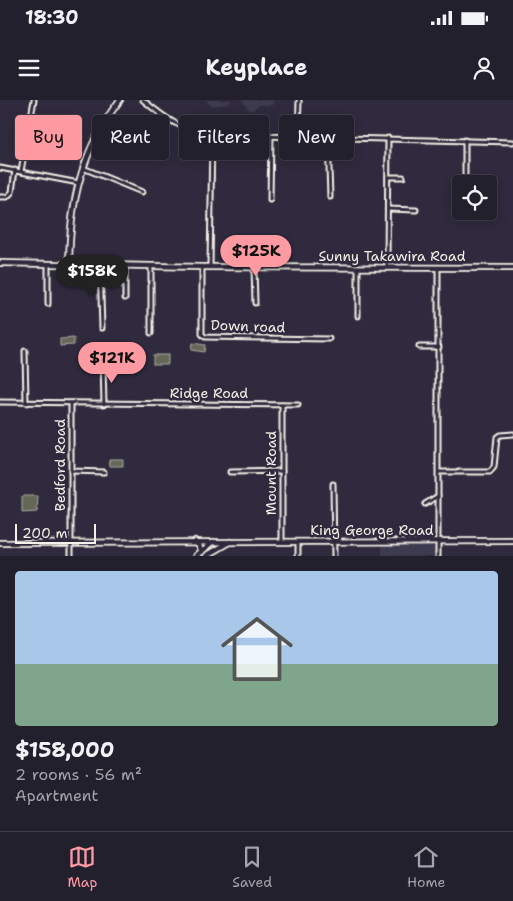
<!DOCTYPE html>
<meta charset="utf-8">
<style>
:root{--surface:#23202e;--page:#2f2d3a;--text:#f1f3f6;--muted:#a3a3aa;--line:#403e4a;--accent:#ff9aa2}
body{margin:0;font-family:"Shantell Sans",sans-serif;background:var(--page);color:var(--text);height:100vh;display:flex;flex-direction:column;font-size:19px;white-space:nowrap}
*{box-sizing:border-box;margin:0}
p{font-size:16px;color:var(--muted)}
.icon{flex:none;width:28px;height:28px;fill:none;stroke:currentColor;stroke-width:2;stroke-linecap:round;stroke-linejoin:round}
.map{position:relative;height:456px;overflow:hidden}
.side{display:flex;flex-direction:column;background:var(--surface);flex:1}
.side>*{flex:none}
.hud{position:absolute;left:15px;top:15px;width:484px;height:45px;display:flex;gap:10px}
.controls{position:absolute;left:452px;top:75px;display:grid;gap:10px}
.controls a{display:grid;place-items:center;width:45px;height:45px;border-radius:5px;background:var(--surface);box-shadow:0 2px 12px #0003,0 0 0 1px var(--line);font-size:25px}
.scale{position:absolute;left:15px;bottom:12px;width:81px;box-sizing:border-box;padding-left:5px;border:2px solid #f4f1e8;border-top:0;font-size:14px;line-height:18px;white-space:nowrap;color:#f4f1e8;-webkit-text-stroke:4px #2f2a3d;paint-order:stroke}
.price{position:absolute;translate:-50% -42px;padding:0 11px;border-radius:18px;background:var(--accent);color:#111;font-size:16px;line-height:32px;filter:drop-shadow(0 1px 2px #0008)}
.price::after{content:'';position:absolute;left:50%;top:30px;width:15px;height:11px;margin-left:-8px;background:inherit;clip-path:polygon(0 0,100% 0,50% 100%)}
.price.active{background:#222;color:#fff}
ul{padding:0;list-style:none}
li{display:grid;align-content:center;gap:10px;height:265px;padding:0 15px}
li+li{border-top:1px solid var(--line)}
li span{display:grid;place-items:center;height:155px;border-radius:5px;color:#555}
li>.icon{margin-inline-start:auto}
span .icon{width:90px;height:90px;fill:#fffc;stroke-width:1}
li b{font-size:21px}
.pill{padding:0 18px;border-radius:5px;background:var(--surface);box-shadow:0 2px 12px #0003,0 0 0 1px var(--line);font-size:18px;line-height:45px}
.pill.active{background:var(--accent);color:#111}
.status{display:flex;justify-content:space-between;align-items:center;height:35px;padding:0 25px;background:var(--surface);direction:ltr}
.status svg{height:14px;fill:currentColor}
header{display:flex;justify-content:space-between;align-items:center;height:65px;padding:0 15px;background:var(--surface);font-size:22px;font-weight:700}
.tabs{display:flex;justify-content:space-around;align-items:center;height:70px;border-top:1px solid var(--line);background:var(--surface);font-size:14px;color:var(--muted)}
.tabs a{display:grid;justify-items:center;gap:2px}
.tabs .active{color:var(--accent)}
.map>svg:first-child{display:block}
.built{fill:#3d3a50}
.green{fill:#656859;stroke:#acaca0}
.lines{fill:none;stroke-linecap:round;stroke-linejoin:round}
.street-casing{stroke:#f4f1e8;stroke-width:7}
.secondary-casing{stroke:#f4f1e8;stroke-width:8}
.street{stroke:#2f2a3d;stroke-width:3}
.secondary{stroke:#2f2a3d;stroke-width:4.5}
.labels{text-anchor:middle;stroke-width:5;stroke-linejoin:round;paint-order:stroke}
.street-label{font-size:14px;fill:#f4f1e8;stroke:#2f2a3d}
</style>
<div class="status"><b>18:30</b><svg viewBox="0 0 49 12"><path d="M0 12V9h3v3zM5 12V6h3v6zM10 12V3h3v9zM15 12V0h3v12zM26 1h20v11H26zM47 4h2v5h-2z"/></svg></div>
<header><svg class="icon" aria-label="menu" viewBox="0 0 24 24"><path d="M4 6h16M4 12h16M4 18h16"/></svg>Keyplace<svg class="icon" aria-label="person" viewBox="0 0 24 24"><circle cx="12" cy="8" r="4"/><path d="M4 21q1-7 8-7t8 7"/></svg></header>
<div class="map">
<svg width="513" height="456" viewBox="0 0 513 456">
<rect width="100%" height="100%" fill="#2f2a3d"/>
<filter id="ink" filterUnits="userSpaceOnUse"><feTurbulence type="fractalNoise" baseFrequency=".02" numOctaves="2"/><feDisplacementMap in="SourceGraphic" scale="10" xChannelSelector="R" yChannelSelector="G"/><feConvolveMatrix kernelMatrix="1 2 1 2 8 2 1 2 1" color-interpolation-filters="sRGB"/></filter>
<g filter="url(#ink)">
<g class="built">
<polygon points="206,0 233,0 227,4 211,6"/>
<polygon points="242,0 273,0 273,5 258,5 253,10 249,10"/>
<polygon points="382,445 430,445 435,447 435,456 382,456"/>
</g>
<g class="green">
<polygon points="74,238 74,245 60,246 60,239"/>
<polygon points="192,243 205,245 204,252 191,250"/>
<rect x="153" y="255" width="15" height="9"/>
<polygon points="109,359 123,359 123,366 110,366"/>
<polygon points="22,396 38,396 37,412 22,413"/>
</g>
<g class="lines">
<g class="street-casing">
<g id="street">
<path d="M143 0C167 20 180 29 212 35L513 42"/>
<polyline points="298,36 299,0"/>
<polyline points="328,37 330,97"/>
<polyline points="0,68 79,83"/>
<polyline points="83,68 142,92"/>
<polyline points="21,71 34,0"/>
<polyline points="388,77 403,77"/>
<polyline points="465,84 465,40"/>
<polyline points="0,97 7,97 12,92 15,70"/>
<polyline points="270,100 271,36"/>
<polyline points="388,109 416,110"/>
<polyline points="100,165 102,228"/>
<polyline points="125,166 125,198"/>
<polyline points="151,167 151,233"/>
<polyline points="202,167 202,234 205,237 329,239"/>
<polyline points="210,167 212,35"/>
<polyline points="254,167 255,203"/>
<polyline points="358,167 358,216"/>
<polyline points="387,167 388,38"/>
<polyline points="48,204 48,164"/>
<polyline points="419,247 439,247"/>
<polyline points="25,251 26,303"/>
<polyline points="103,265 104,304"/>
<polyline points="0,302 298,305"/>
<polyline points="71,371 104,372"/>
<polyline points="230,372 282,371"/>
<polyline points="439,372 490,372 494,367 497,337 500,335 513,334"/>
<polyline points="333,384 334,456"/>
<polyline points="425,404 438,396"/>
<polyline points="282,441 282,305"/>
<polyline points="298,442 298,456"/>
<polyline points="71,456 71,303"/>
<polyline points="438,456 438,168"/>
</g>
</g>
<g class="secondary-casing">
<g id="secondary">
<polyline points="0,163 202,167 513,168"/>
<path d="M69 164C70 103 81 50 120 0"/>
<polyline points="195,441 199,445 202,452"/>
<polyline points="0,443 513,441"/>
<polyline points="196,456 213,442"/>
<polyline points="206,456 230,442"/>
</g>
</g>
<use href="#street" class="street"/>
<use href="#secondary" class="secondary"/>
</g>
</g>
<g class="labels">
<g class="street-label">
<text x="392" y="161">Sunny Takawira Road</text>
<text transform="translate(248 226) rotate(2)" y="5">Down road</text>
<text x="209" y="298">Ridge Road</text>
<text transform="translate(60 365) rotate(-90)" y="5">Bedford Road</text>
<text transform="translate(271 373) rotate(-90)" y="5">Mount Road</text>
<text x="372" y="435">King George Road</text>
</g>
</g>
</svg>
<div class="controls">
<a><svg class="icon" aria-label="locate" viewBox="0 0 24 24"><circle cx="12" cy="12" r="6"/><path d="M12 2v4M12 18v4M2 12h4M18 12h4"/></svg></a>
</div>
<div class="scale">200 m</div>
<b class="price" style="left:256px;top:177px">$125K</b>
<b class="price active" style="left:92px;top:197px">$158K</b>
<b class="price" style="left:112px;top:284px">$121K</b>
<div class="hud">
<a class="pill active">Buy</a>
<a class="pill">Rent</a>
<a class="pill">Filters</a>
<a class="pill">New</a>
</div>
</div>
<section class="side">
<ul>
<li><span style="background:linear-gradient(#a9c7e8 60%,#7fa58c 0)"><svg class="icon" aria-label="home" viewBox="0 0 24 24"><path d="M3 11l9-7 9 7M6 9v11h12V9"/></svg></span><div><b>$158,000</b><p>2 rooms · 56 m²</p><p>Apartment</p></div></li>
</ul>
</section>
<nav class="tabs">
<a class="active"><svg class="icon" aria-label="map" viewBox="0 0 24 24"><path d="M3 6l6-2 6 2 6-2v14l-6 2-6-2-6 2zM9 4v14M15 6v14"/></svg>Map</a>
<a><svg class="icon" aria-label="saved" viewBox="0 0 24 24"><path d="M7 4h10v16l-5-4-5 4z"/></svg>Saved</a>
<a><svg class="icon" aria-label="home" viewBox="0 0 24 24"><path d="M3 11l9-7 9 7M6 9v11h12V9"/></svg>Home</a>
</nav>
